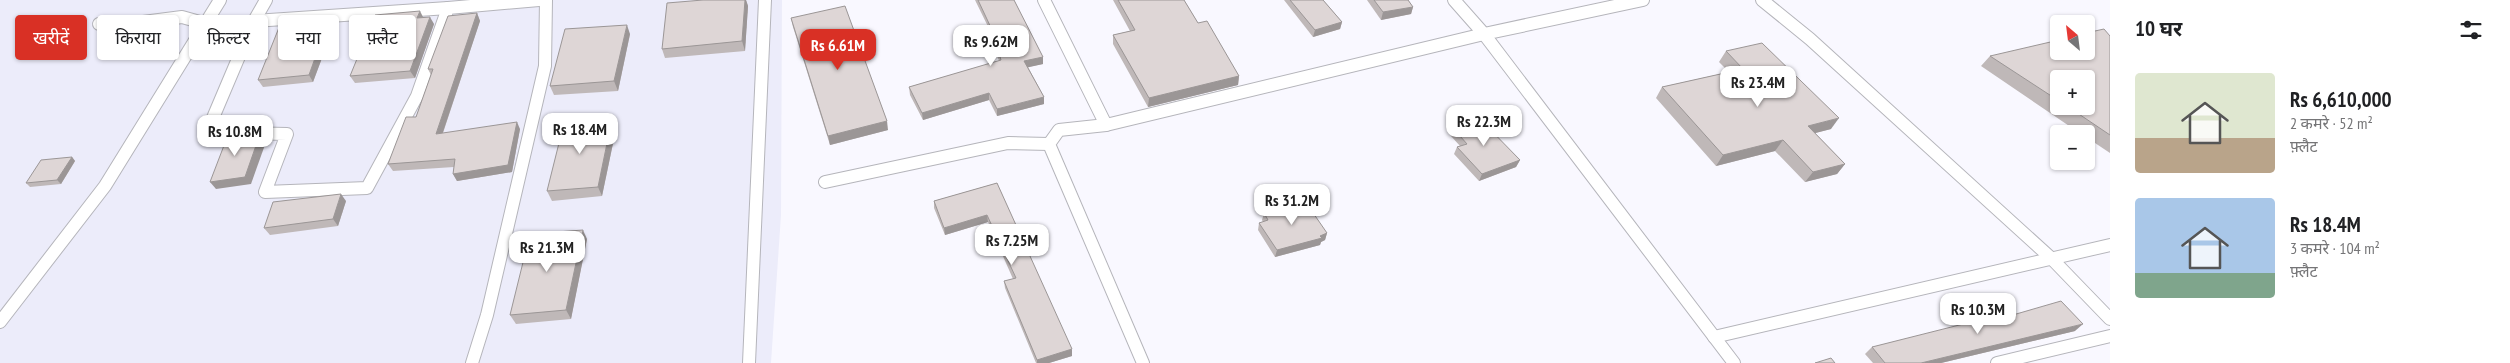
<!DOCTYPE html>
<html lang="hi">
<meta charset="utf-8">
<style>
:root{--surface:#fff;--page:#f2f2f2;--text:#202124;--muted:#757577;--accent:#d93025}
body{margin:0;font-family:"PT Sans Narrow","Noto Sans Devanagari",sans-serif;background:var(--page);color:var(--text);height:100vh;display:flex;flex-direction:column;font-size:19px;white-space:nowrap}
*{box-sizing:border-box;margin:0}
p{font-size:16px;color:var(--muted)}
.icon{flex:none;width:28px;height:28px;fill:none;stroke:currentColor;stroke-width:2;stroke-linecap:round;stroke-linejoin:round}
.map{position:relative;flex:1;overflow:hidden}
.side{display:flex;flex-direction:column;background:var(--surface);width:400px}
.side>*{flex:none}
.guide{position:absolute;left:15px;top:15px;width:475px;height:45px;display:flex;gap:10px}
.needle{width:32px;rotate:332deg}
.fabs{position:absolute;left:2050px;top:15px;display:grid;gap:10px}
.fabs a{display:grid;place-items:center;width:45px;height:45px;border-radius:5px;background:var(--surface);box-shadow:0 1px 4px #0004;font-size:25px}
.price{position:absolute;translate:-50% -42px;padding:0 11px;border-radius:10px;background:#fff;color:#222;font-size:16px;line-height:32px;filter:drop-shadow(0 1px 2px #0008)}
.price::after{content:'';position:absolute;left:50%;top:30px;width:15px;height:11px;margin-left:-8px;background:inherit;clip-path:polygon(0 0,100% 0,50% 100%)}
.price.current{background:var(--accent);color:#fff}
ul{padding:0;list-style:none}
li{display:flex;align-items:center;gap:15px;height:125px;padding:0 25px}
li span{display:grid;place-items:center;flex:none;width:140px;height:100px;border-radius:5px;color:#555}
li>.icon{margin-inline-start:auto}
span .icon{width:60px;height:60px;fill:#fffc;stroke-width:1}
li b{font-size:21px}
h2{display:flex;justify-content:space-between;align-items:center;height:60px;padding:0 25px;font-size:21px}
.chip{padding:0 18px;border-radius:5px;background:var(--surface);box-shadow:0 1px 4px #0004;font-size:18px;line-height:45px}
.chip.current{background:var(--accent);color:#fff}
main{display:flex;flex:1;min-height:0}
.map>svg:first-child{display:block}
.built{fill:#ececfa}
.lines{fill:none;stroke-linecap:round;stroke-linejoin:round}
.lane-casing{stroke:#b5b5bb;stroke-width:14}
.lane{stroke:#fff;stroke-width:12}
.wall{fill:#bfb8b8;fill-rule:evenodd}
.shaded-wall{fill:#9b9696}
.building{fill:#ded6d6;stroke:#9b9696}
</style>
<main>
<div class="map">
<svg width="2110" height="363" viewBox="0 0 2110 363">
<rect width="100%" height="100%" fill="#f9f8ff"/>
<polygon class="built" points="0,0 782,0 781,215 771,363 0,363"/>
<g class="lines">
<g class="lane-casing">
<g id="lane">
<polyline points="266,0 254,21 207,132 287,134 265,192 367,188 417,96 448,8 539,0"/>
<polyline points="1044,0 1106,125 1484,34 1454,0"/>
<polyline points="1643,0 1484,34 1734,363"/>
<polyline points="1762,0 1810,39 2052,259 2110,319"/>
<polyline points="254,21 448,8"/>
<polyline points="99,24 112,26 182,17 207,24"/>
<polyline points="1106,125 1059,130 1049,144 1143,363"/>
<polyline points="825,182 1008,143 1049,144"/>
<polyline points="0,322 105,186 220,0"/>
<polyline points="1714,337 2110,245"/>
<polyline points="472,363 487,315 545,66 546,0"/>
<polyline points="749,363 765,0"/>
<polyline points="1997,363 2110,336"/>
</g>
</g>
<use href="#lane" class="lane"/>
</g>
<g class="wall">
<polygon points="703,0 746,0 748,6 745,51 665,58 662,49"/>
<polygon points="975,0 1014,0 1043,57 1043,64 1028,67 1044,97 1044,104 997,116 989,100 923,120 910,95 909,87 999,61 997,55 997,47 998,47"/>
<polygon points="1113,0 1184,0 1198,23 1239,76 1238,85 1148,107 1113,44 1113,35 1130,31"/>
<polygon points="1284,0 1323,0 1342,22 1340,29 1313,37"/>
<polygon points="1367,0 1408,0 1413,7 1411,14 1381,20"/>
<polygon points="477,13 480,21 443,133 520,129 512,172 457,181 453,174 454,167 393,171 388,164 416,117 431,75 428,69"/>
<polygon points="423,18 434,24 415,78 355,83 350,76"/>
<polygon points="791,18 888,130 830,145 793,27"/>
<polygon points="334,26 313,82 263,87 258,80"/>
<polygon points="630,34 618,91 554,95 550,86"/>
<path d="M2110 36V153L2086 137V134H2081L1981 66 1990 56ZM2059 79 2086 106H2059Z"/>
<polygon points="1726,51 1831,129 1815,133 1845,164 1837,174 1805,182 1775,151 1716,166 1656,98 1662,87 1729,72 1719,62"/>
<polygon points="1453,128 1520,160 1516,167 1479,181 1454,154 1457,147 1460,146 1451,136"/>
<polygon points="616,129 602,196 552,201 547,191"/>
<polygon points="72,157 75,161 61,184 30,187 26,183"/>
<polygon points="997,183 1072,356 1049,363 1036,363 1005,288 1004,281 1013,279 988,222 945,235 934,208 934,201"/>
<polygon points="346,201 338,226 270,235 264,228"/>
<polygon points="1303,209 1327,233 1325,240 1321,242 1320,245 1275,257 1258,230 1259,223 1263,222 1262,220 1264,213"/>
<polygon points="587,239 571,319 516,324 510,315"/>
<polygon points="1999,319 2075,331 1941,363 1873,363 1865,354 1872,347"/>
</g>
<g class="shaded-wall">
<polygon points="745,0 746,0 748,6 745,51 742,41"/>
<polygon points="1413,7 1411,14 1381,20 1383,12"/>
<polygon points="420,11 424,19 417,18"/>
<polygon points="477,13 480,21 440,141 436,134"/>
<polygon points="430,17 434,24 415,78 410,71"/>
<polygon points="329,19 334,26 313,82 309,75"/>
<polygon points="1342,22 1340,29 1313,37 1315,30"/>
<polygon points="627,25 630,34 618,91 614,81"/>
<polygon points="1043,57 1043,64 1025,68 1024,61"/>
<polygon points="1239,76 1238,85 1148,107 1149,98"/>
<polygon points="989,93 989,100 923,120 922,113"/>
<polygon points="1044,97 1044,104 997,116 997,109"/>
<polygon points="1839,118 1831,129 1800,137 1808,126"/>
<polygon points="612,119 616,129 602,196 598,187"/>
<polygon points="887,121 888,130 830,145 828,136"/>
<polygon points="517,122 520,129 512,172 457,181 453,174"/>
<polygon points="260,134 266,142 251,184 216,189 210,182"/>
<polygon points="1783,140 1775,151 1716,166 1723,155"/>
<polygon points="72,157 75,161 61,184 57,180"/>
<polygon points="1520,160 1516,167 1479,181 1482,174"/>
<polygon points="1845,164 1837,174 1805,182 1813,172"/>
<polygon points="341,194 346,201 338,226 333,219"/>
<polygon points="987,215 988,222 945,235 944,228"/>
<polygon points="583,230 587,239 571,319 566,310"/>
<polygon points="1327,233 1325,240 1321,242 1320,245 1275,257 1277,250"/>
<polygon points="2083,324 2075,331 1941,363 1921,363"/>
<polygon points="1072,349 1072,356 1049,363 1037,363 1037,360"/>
</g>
<g class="building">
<polygon points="703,0 745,0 742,41 662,49 667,3"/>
<polygon points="978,0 1014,0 1043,57 1024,61 1044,97 997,109 989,93 922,113 909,87 1001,60 997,47 1000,47"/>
<polygon points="1118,0 1184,0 1198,23 1207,21 1239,76 1149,98 1113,35 1135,30"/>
<polygon points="1290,0 1323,0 1342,22 1315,30"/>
<polygon points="1374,0 1408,0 1413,7 1383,12"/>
<polygon points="845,6 887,121 828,136 791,18"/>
<polygon points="420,11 417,18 430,17 410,71 350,76 375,15"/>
<polygon points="477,13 436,134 517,122 508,165 453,174 455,159 388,164 406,117 416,117 433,69 428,69 448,16"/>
<polygon points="329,19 309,75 258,80 280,25"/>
<polygon points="627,25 614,81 550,86 565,29"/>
<polygon points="2104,29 2110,36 2110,135 2067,106 2086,106 2086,79 2059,79 2059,101 1990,56 2059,40 2059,51 2086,51 2086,33"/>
<polygon points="1762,43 1839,118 1808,126 1845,164 1813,172 1783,140 1723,155 1662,87 1743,69 1726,51"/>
<polygon points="612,119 598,187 547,191 564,123"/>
<polygon points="1480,119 1520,160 1482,174 1457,147 1467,144 1453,128"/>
<polygon points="260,134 245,177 210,182 228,135"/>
<polygon points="72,157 57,180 26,183 41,160"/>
<polygon points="997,183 1072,349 1037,360 1004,281 1016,278 987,215 944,228 934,201"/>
<polygon points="341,194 333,219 264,228 273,202"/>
<polygon points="1299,203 1303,209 1309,207 1327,233 1320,236 1322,238 1277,250 1259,223 1268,220 1264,213"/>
<polygon points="583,230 566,310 510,315 530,234"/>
<polygon points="2061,301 2083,324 1921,363 1885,363 1872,347 1995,316 1999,319"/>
<polygon points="1831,358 1835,363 1815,363"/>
</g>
</svg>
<div class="fabs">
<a><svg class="needle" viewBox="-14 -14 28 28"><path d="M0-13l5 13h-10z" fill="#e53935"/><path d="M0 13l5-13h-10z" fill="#757577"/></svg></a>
<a>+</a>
<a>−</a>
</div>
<b class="price" style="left:991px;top:67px">Rs 9.62M</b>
<b class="price current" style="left:838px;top:71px">Rs 6.61M</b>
<b class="price" style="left:1758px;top:108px">Rs 23.4M</b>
<b class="price" style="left:1484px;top:147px">Rs 22.3M</b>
<b class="price" style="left:580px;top:155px">Rs 18.4M</b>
<b class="price" style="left:235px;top:157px">Rs 10.8M</b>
<b class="price" style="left:1292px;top:226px">Rs 31.2M</b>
<b class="price" style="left:1012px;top:266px">Rs 7.25M</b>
<b class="price" style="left:547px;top:273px">Rs 21.3M</b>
<b class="price" style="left:1978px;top:335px">Rs 10.3M</b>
<div class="guide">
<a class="chip current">खरीदें</a>
<a class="chip">किराया</a>
<a class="chip">फ़िल्टर</a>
<a class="chip">नया</a>
<a class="chip">फ़्लैट</a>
</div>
</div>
<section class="side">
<h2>10 घर<svg class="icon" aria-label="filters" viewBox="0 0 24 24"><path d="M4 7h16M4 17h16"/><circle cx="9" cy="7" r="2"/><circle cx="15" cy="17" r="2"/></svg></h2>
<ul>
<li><span style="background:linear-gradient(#dfe7d0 65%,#b9a48a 0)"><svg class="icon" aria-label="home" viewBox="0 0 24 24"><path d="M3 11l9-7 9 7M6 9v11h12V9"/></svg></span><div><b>Rs 6,610,000</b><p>2 कमरे · 52 m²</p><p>फ़्लैट</p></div></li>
<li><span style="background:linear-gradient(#a9c7e8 75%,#7fa58c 0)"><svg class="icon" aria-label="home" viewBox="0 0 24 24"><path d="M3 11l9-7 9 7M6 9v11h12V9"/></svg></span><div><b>Rs 18.4M</b><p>3 कमरे · 104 m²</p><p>फ़्लैट</p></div></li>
</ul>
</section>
</main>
